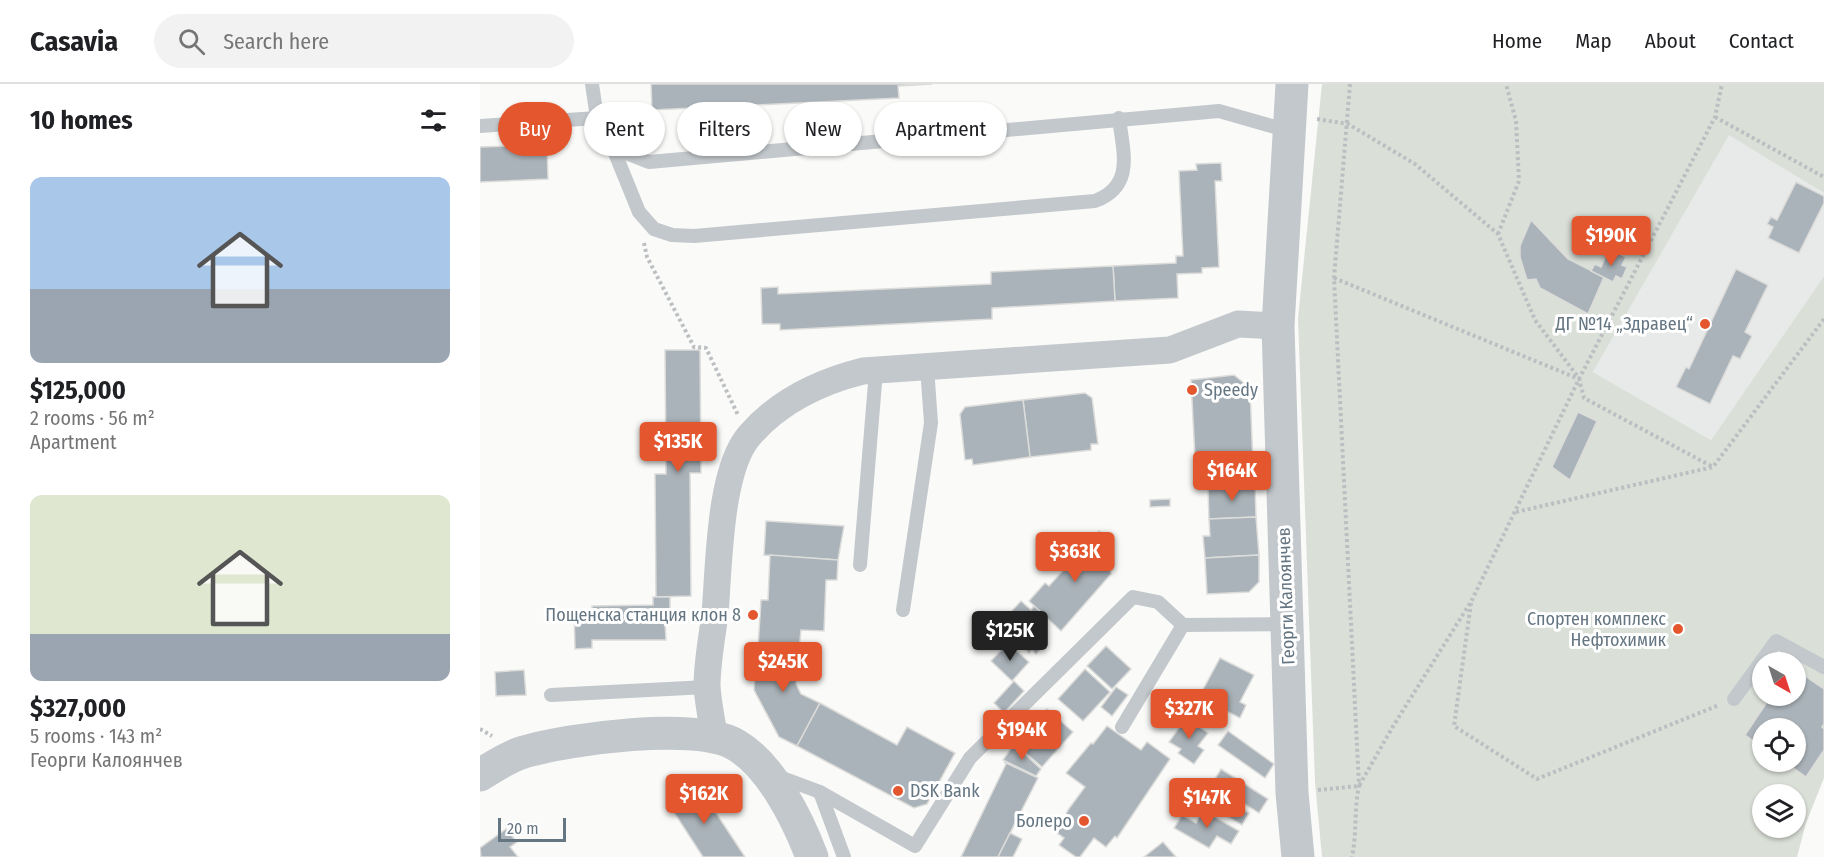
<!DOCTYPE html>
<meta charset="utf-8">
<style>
:root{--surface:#fff;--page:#f2f2f2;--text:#202124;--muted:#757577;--line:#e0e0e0;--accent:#e4572e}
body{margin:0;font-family:"Fira Sans Condensed",sans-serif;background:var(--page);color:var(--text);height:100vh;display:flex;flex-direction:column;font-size:22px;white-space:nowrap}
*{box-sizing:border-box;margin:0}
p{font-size:20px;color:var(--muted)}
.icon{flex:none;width:33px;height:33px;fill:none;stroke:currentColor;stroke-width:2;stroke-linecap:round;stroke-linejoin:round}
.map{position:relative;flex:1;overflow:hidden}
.drawer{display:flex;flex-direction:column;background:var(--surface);width:480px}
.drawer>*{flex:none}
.hud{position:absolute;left:18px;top:18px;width:570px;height:54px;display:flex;gap:12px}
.needle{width:39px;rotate:141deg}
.controls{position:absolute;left:1272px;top:568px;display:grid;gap:12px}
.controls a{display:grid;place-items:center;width:54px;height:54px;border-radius:50%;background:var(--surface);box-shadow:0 2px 4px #0004;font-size:30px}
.scale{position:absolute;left:18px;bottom:15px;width:68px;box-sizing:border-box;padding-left:6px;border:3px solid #657683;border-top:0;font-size:16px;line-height:21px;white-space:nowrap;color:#657683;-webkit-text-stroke:4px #fff;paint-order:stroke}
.price{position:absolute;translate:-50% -51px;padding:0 14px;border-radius:6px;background:var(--accent);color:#fff;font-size:20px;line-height:39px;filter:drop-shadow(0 2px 3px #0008)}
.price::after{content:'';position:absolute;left:50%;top:36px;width:18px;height:14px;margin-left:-9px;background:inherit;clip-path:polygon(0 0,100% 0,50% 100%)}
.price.on{background:#222;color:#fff}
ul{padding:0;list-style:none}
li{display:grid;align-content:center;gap:12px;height:318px;padding:0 30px}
li span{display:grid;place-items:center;height:186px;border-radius:12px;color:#555}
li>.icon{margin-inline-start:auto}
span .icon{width:108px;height:108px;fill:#fffc;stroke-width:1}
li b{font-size:26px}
h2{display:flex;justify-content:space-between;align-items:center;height:72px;padding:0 30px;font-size:26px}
.tag{padding:0 21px;border-radius:27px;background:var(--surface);box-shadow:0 2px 4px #0004;font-size:21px;line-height:54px}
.tag.on{background:var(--accent);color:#fff}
header{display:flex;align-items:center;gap:36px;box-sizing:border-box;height:84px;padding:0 30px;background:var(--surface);border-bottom:2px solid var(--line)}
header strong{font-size:28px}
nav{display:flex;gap:33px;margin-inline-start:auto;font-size:21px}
.search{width:420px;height:54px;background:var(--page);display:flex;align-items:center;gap:15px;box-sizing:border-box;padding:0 21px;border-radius:33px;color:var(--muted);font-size:22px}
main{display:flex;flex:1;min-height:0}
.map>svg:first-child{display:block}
.built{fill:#e8e9e9}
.green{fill:#dadfd7;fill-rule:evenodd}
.building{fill:#aab3b9;stroke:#dcdcda;stroke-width:1.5}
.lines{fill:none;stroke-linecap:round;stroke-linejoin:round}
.path{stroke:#bbbfc2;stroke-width:4;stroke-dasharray:3 3;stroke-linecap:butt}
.service{stroke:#c3c8cc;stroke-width:14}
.minor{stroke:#c3c8cc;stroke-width:27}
.tertiary{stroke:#c3c8cc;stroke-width:33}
.poi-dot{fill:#e4572e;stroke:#fff;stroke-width:2}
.labels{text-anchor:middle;stroke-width:6;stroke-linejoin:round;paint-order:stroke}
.poi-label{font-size:18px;fill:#657683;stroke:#fff;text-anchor:end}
.street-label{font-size:18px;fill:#657683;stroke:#fff}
</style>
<header>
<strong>Casavia</strong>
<div class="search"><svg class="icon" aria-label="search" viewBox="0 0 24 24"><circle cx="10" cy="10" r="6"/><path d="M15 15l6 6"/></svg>Search here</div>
<nav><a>Home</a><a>Map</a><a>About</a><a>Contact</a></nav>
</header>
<main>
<section class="drawer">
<h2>10 homes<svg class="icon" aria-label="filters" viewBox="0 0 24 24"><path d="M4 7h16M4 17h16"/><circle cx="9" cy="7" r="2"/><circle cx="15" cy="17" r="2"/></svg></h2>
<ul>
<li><span style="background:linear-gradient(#a9c7e8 60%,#9aa5b1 0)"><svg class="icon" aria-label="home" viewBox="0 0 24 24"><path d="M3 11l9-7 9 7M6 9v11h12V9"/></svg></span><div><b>$125,000</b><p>2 rooms · 56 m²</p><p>Apartment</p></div></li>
<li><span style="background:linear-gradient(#dfe7d0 75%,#9aa5b1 0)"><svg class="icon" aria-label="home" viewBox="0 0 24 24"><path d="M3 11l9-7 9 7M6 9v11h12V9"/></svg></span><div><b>$327,000</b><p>5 rooms · 143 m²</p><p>Георги Калоянчев</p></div></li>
</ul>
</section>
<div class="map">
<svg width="1344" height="773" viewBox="0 0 1344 773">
<rect width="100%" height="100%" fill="#fafaf8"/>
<polygon class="built" points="1249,50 1344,109 1344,192 1231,356 1113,288"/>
<path class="green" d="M842 0H1344V109L1249 51 1113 288 1231 356 1344 192V694L1326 739 1317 773H842L835 698 818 234ZM1282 579H1316V612H1282ZM1282 645H1316V678H1282ZM1282 711H1316V744H1282Z"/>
<g class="building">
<polygon points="171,0 452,0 418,2 419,14 172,26"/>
<polygon points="67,61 68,95 0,98 0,63"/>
<polygon points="741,79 742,97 735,97 739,183 722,184 722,189 697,190 698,214 635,217 633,182 696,179 696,172 703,172 699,87 717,86 716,80"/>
<polygon points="1316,98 1344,112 1344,119 1319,169 1288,154 1293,143 1287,140 1291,133 1297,136"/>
<polygon points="1051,136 1088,175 1124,193 1108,230 1060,204 1056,195 1047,196 1040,173 1040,162"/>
<polygon points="1129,165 1146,173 1142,181 1147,183 1142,195 1136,192 1133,198 1111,187 1115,180 1121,183"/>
<polygon points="633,182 635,217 512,224 512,235 300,246 300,240 282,240 281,204 298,203 298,210 511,200 511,188"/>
<polygon points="1256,185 1288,201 1265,248 1272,252 1260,275 1253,272 1230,320 1196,303 1206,283 1209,285"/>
<polygon points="185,266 220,266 221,389 210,389 211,512 176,513 175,390 186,390"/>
<polygon points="754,291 770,304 773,381 726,384 726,374 715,374 711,296"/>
<polygon points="605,309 612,314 618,360 611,360 611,366 550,373 543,316"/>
<polygon points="543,316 550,373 493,381 492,375 485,376 480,330 485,323"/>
<polygon points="1098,328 1117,337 1090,396 1072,383"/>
<polygon points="773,381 775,401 728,404 726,384"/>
<polygon points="775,401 776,433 729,435 728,404"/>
<polygon points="690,415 690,422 670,423 670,416"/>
<polygon points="776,433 779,471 725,474 723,452 730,452 729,435"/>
<polygon points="286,437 364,442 358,476 284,471"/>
<polygon points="619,447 629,455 631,490 581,547 549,517 565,499 569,502"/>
<polygon points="290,471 358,476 357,496 346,496 344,547 321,546 319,566 278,563 281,516 288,516"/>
<polygon points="779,471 779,498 769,508 727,510 725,474"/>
<polygon points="173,513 190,513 190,538 185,538 186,556 112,556 112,564 95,565 94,527 112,527 112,522 173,521"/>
<polygon points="541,517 551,526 554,522 563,530 559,534 563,538 557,545 565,552 561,556 566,559 556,570 552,566 549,569 541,561 544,558 540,554 546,547 528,531"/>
<polygon points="528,559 549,578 532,597 511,577"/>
<polygon points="626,562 651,585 632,605 607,582"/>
<polygon points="277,563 319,566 316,600 321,610 340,619 317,662 299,653 274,606"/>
<polygon points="740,574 774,591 760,618 766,621 760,634 719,613"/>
<polygon points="605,585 630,608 603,637 578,615"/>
<polygon points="44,586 46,611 16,612 15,588"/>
<polygon points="1322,590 1344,605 1344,640 1342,643 1344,645 1344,666 1326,693 1305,678 1316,678 1316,645 1282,645 1282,663 1265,651 1291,612 1303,617 1307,612 1316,612 1316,599"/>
<polygon points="534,597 544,607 524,629 514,619"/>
<polygon points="636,603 648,611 632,632 621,623"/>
<polygon points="340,619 417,661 427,643 475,669 447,720 434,724 317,662"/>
<polygon points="567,625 593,648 562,683 536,661"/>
<polygon points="706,634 728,649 718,662 724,666 714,680 698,669 701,665 689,658"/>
<polygon points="627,642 661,666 667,658 690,675 637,754 635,752 626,763 614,754 600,773 596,773 579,761 584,754 577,749 588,726 605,703 586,689 611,659 613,660"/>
<polygon points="748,647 794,680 785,694 738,661"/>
<polygon points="534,660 561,685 556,692 523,676"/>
<polygon points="524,678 558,694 557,696 518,773 481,773 526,680"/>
<polygon points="741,685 788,715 779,729 732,700"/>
<polygon points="217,700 265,773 223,773 188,719"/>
<polygon points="733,709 769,729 762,741 726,720"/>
<polygon points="723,726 759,747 751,760 737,752 729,764 694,744 702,731 716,739"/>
<polygon points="26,745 37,758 30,763 38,773 1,773 0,764"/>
<polygon points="530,749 542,755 533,773 518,773"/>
<polygon points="683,758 696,773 664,773"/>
</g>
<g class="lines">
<g class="path">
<path d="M870 0 854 194 879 702C874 725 877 749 872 773"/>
<polyline points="1235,33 1344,93"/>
<polyline points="837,35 868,40 935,80 1018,150 1055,236 1098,293"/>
<polyline points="1018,150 1039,97 1036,37 1026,0"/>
<polyline points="164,159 167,173 214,263 226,264 258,331"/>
<polyline points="854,194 1099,295 1104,314 1233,383"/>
<polyline points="1036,428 1233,383 1344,235"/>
<polyline points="991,519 974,642 1057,695 1239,621"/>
<polyline points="0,645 12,652"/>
<polyline points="838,706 879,702 912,644 992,516 1099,295 1235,33 1242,0"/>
</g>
<g class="service">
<path d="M112 0 117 34 133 64 159 128 174 145 192 151 214 152 615 117C655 102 643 68 639 34"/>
<polyline points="0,42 117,34"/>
<polyline points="133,64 169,78 739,27 809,47"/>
<polyline points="380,481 396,287"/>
<polyline points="423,526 451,339 447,283"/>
<polyline points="703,541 806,540"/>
<polyline points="71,611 227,603"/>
<polyline points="1254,615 1296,557 1344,583"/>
<polyline points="297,692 340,708 435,762 490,674 653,513 678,518 703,541 642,643"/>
<polyline points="340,708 364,773"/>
</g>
<path class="minor" d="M234 652C232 636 228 619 227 602 227 579 232 553 235 530 239 483 239 387 269 352 299 317 339 298 383 287L690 266 758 240 798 242"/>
<g class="tertiary">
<polyline points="812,0 798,242 812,709 818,773"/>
<path d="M0 691C13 683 29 672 44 668 88 655 217 637 256 661 291 681 318 736 332 773"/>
</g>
</g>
<g class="poi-dot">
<circle cx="1225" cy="240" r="6"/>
<circle cx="712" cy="306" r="6"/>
<circle cx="273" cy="531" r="6"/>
<circle cx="1198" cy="545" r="6"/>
<circle cx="418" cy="707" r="6"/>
<circle cx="604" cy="737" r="6"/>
</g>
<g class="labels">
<g class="poi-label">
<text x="1213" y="246">ДГ №14 „Здравец“</text>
<text x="724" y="312" text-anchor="start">Speedy</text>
<text x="261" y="537">Пощенска станция клон 8</text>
<text x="1186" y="541">Спортен комплекс<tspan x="1186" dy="21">Нефтохимик</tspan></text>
<text x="430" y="713" text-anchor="start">DSK Bank</text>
<text x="592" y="743">Болеро</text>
</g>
<g class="street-label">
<text transform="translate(806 512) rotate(-92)" y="6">Георги Калоянчев</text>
</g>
</g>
</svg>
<div class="controls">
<a><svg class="needle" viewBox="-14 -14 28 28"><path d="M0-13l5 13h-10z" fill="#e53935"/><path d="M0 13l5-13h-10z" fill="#757577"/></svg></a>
<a><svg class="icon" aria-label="locate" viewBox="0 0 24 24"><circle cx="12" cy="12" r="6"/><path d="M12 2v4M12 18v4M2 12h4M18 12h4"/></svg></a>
<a><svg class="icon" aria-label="layers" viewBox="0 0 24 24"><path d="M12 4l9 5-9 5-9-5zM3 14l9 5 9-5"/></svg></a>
</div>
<div class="scale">20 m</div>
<b class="price" style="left:1131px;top:183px">$190K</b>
<b class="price" style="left:198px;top:389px">$135K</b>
<b class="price" style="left:752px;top:418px">$164K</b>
<b class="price" style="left:595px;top:499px">$363K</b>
<b class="price on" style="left:530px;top:578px">$125K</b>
<b class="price" style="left:303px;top:609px">$245K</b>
<b class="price" style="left:709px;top:656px">$327K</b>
<b class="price" style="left:542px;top:677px">$194K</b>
<b class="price" style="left:224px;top:741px">$162K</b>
<b class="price" style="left:727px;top:745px">$147K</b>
<div class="hud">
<a class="tag on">Buy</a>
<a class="tag">Rent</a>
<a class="tag">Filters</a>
<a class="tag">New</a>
<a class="tag">Apartment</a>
</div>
</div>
</main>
